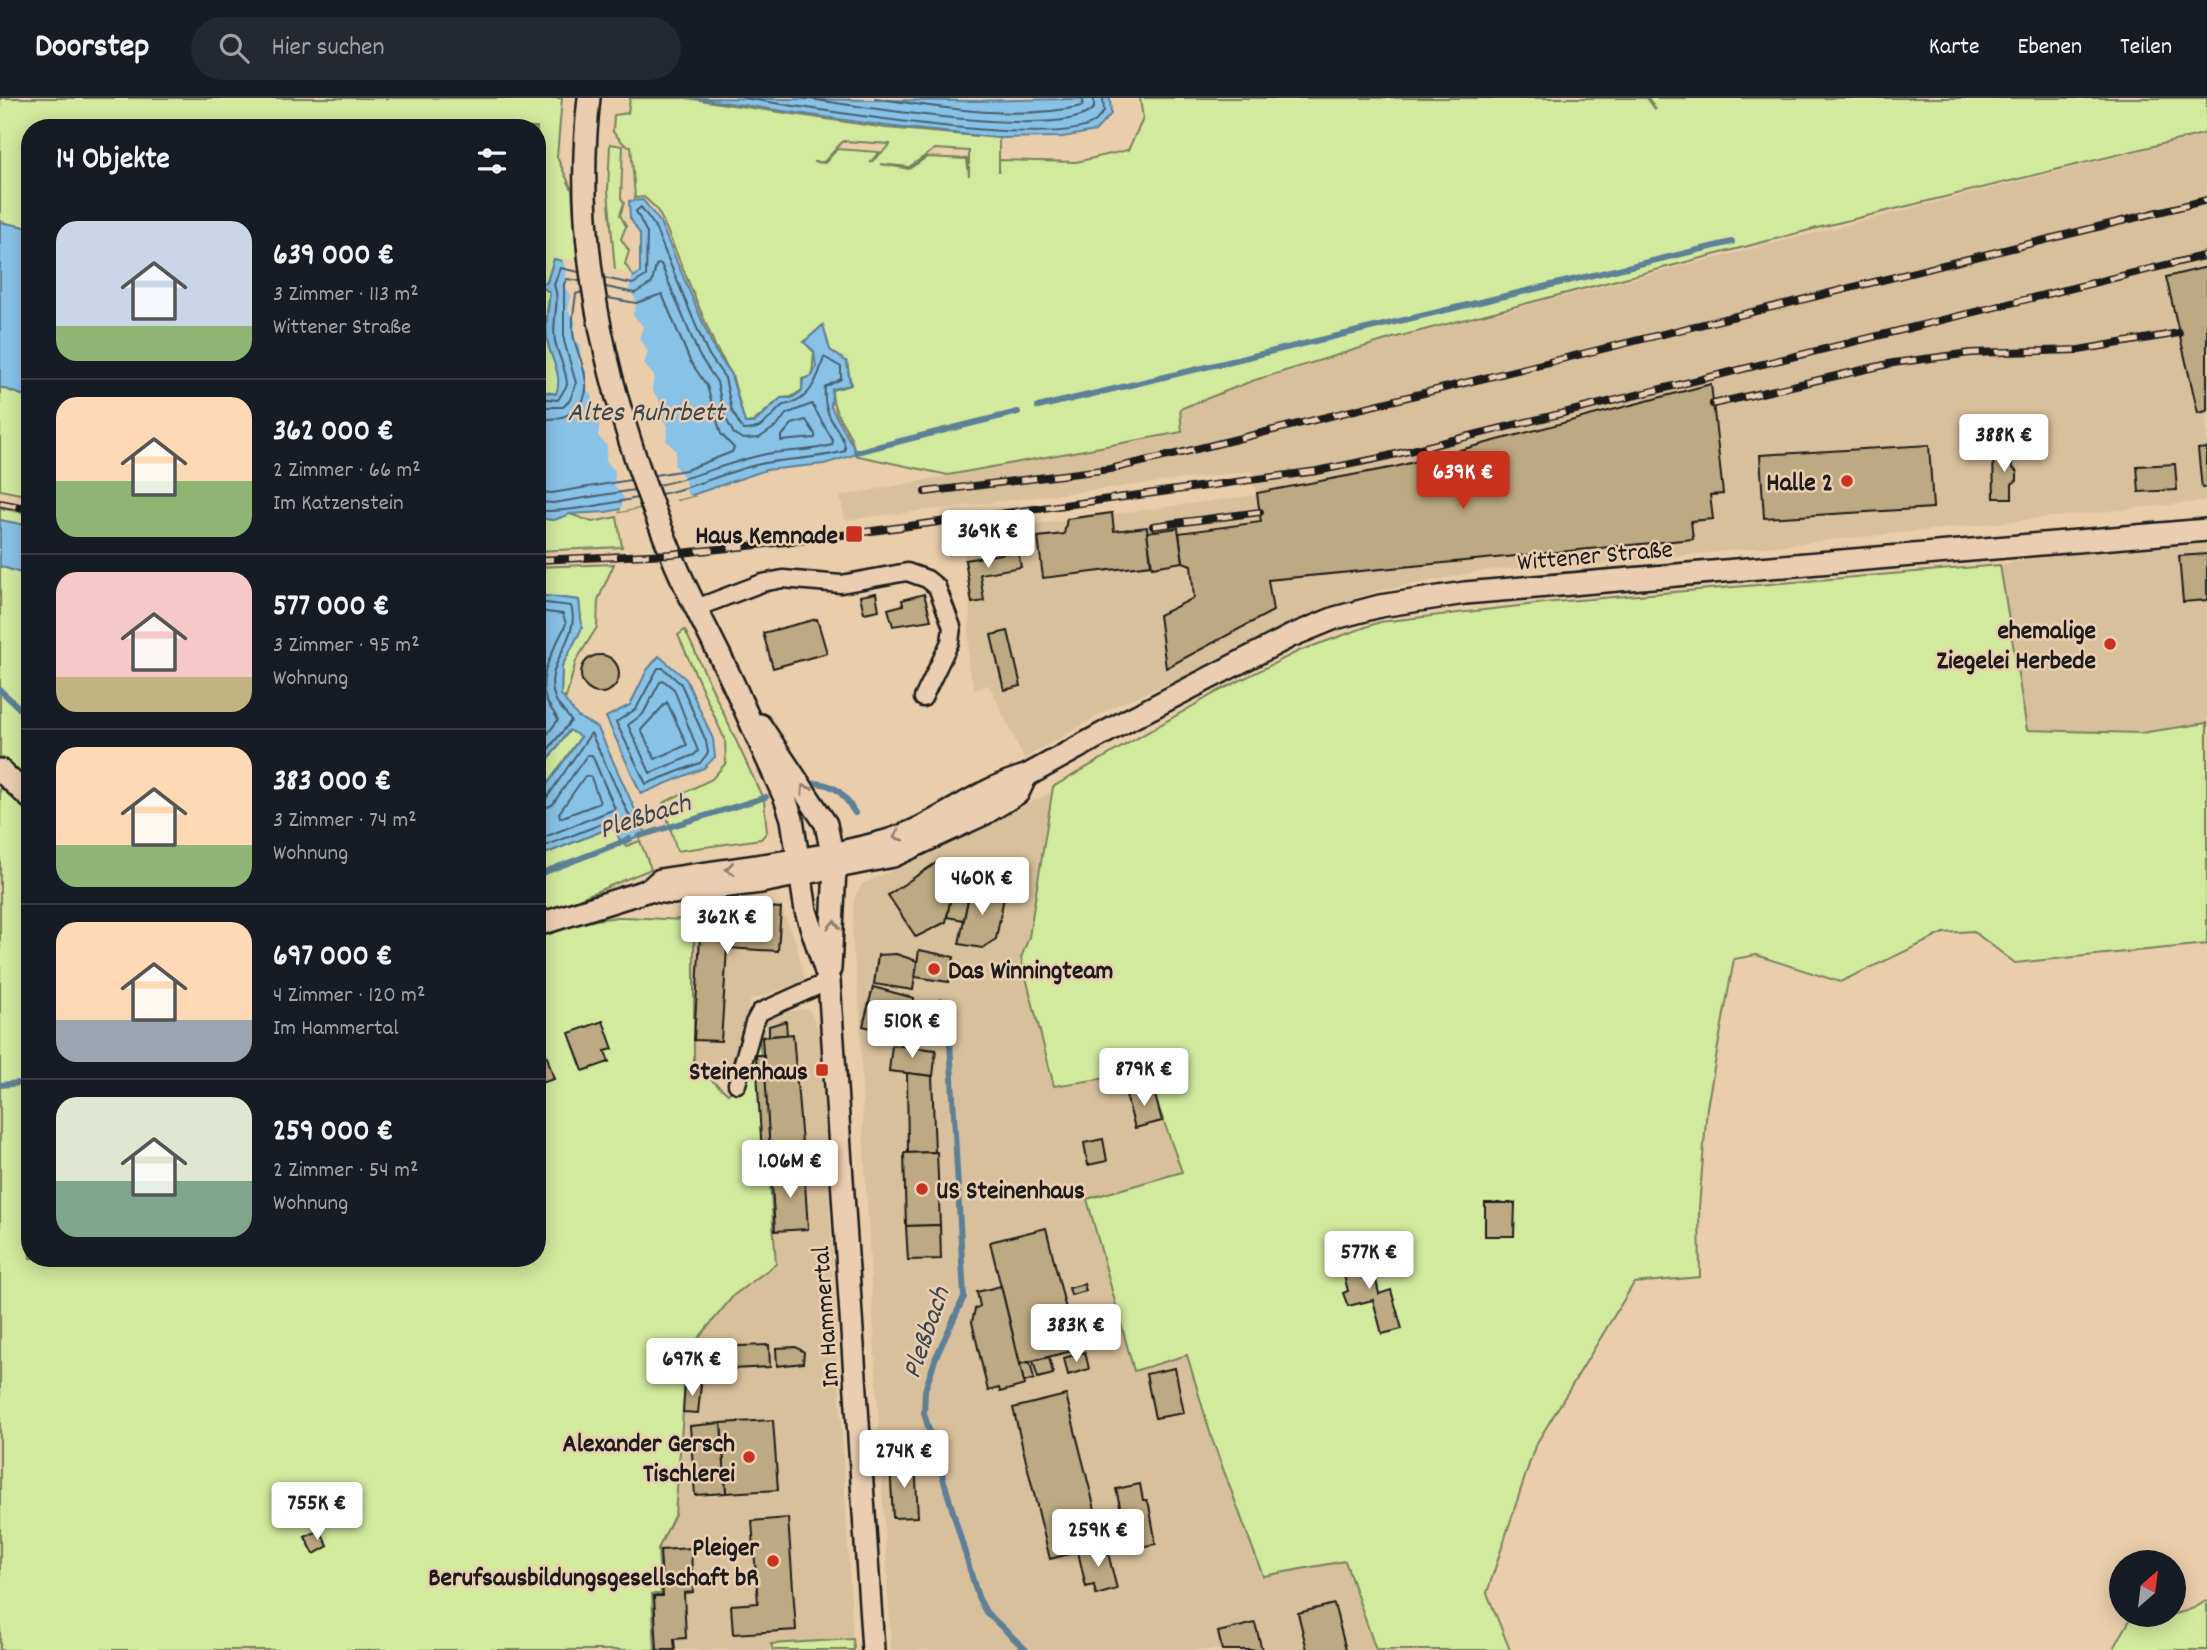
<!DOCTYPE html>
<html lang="de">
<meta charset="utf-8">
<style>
:root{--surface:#171b24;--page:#242831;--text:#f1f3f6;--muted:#9ea1a6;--line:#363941;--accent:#c8321e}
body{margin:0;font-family:Dekko,sans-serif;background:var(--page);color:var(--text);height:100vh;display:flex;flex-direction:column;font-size:26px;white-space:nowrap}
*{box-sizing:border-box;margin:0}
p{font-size:23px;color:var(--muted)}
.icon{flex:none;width:38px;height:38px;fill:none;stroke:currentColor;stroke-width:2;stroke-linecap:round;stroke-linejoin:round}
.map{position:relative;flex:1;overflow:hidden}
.drawer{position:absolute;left:21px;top:21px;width:525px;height:1148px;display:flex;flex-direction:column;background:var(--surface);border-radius:28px;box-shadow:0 4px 18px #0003}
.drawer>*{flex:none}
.needle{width:46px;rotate:28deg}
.controls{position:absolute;left:2109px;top:1452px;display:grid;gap:14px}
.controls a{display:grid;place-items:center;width:77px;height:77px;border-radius:50%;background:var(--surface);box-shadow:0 4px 18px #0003;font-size:35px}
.price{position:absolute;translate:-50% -60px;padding:0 16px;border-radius:7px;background:#fff;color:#222;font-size:23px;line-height:46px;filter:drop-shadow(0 2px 4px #0008)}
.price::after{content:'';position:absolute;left:50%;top:42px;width:21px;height:16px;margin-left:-10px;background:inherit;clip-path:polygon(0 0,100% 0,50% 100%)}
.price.on{background:var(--accent);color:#fff}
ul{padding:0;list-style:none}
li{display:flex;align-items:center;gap:21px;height:175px;padding:0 35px}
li+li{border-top:2px solid var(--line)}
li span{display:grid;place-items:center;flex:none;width:196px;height:140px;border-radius:21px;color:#555}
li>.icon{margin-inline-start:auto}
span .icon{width:84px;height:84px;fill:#fffc;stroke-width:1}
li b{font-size:30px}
h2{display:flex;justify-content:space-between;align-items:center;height:84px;padding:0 35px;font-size:30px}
header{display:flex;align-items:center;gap:42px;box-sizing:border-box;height:98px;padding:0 35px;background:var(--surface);border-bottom:2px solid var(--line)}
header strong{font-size:33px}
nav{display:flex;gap:38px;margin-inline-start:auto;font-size:24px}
.search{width:490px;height:63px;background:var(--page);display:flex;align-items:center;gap:18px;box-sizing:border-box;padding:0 24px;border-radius:38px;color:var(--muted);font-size:26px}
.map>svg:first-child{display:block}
.built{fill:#d9c09c}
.green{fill:#d2e99e;stroke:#77825d;stroke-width:2;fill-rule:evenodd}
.water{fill:#88c2e7;stroke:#5d8096;stroke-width:2}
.pier{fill:#eaceab}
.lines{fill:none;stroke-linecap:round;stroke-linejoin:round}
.shore{stroke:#475e6d;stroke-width:2}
.stream{stroke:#5d8096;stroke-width:6}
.building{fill:#beaa82;stroke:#1c1c1c;stroke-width:2}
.minor-casing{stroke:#1c1c1c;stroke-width:21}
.secondary-casing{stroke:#1c1c1c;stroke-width:26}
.minor{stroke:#ebceb2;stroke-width:16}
.secondary{stroke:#ebceb2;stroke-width:21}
.rail-casing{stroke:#1c1c1c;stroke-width:8}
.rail{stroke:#ebceb2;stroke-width:5;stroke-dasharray:16;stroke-linecap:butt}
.oneway{stroke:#8e7e6e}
.poi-dot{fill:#c8321e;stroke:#ebceb2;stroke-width:2.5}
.labels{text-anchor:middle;stroke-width:5;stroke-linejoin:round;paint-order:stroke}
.poi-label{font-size:26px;font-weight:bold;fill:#1c1c1c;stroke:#ebceb2;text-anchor:end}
.street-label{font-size:26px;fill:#1c1c1c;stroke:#ebceb2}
.water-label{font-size:28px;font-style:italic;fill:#37464f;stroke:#ebceb2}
</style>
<header>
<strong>Doorstep</strong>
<div class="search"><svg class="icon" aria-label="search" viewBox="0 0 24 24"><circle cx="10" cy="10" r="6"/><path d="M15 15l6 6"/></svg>Hier suchen</div>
<nav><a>Karte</a><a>Ebenen</a><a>Teilen</a></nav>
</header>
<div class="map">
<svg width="2207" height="1552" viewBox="0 0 2207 1552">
<rect width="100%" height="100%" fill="#eaceab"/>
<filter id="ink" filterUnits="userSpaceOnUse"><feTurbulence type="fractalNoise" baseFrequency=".0143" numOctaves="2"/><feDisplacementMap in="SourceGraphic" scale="14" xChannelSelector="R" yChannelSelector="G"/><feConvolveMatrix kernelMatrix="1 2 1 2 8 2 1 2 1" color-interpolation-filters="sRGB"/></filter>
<g filter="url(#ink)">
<g class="built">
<polygon points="2207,36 2207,403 1603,466 1487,472 1378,493 1330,508 1285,527 1200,572 1117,607 1024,661 989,587 975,592 968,569 970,509 962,436 1256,397 1252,373 845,422 840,398 1182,334 1180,312 1252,283 1394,241"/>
<polygon points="2207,434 2207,625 2141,635 2027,632 2000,467 2122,442"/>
<polygon points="1051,694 1029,839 1021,860 1053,988 1146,974 1183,1074 1087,1101 1134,1272 1187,1257 1212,1341 1263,1478 1345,1463 1376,1552 891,1552 863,1032 860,915 852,839 854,801 862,786 943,750"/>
<polygon points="704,802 770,806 783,814 795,841 805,883 751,902 730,973 694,967 694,819"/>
<polygon points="809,911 820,934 853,1541 772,1545 773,1552 655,1552 652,1495 661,1495 658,1451 675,1416 686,1276 697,1242 734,1197 776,1165 759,924 779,914"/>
</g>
<g class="green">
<polygon points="0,0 562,0 557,59 572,92 578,173 640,410 620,414 624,407 564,166 554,161 547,184 541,188 550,194 546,223 560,285 556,296 537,292 537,30 30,30 30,130 0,124"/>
<path d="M630 0H686L886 30 999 40V74V62L1076 64 1128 52 1143 21 1140 0H1647L1656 12 1648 0H2207V35L1825 128 1393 240 1252 283 1180 311 1182 334 948 377 854 357C856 334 832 322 832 292L851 287 847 264 830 252 823 227 804 244 814 254 812 278 802 281V292L791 299 781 300 753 324 745 325 732 277 716 250 663 123 656 110 644 99 635 100 631 48 625 47 613 34 614 17 628 15ZM843 43 890 46V47L870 65 879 54 837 51 825 65 813 64H824ZM935 51 969 53V78L967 61 927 59 909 71 880 66 909 69Z"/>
<polygon points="610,46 623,48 621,100 624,105 620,117 626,128 621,141 629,153 625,166 633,178 630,184 687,396 693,398 677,402 615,172 608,93"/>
<polygon points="0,289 30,300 30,398 0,392"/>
<polygon points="0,410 30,416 30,428 0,422"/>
<polygon points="570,416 592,424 617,419 622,449 537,453 537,420 554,422"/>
<polygon points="614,466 598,502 597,529 576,563 566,600 561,597 562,568 582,530 579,502 537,497 537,469"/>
<polygon points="2000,467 2027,632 2141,635 2207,625 2207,846 2015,865 1973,833 1944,835 1840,884 1756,857 1734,861 1707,1009 1699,1110 1700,1179 1634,1185 1535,1348 1487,1495 1510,1552 1376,1552 1345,1463 1263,1478 1212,1341 1187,1257 1134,1273 1087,1101 1182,1074 1146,974 1054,988 1021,860 1029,839 1053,689 1217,594 1299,553 1380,524 1554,504"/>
<polygon points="0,468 30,478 30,685 0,660"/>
<polygon points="685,532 764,703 767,734 761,741 677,753 663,705 712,681 726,665 725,642 678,537"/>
<polygon points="570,632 581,638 537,701 537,677"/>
<path d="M0 687 30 714V1160H537V839C563 829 590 822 617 819 637 818 680 825 694 819V967L728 996 741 982 759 933 776 1166 734 1197 697 1242 686 1276 675 1416 658 1451 661 1496H652L655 1552H0Z"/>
<polygon points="615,728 626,748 640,743 651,771 537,818 537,759"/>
<path d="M2207 1502V1552H2113L2130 1522C2157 1518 2185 1519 2207 1502Z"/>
<polygon points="853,1541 854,1552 773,1552 771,1546"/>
</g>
<g class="water">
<polygon points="695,0 974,3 1110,0 1111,16 1095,33 1063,39 1000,40 886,28"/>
<path d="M643 102 660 124 714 251 731 277 745 325H754L781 300H792L802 293 803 281 812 278 816 269 814 253 804 244 823 227 830 252 847 264 850 287 832 291 831 309 856 354 854 357 824 366 766 372 692 397 606 414 570 416 554 422 537 420V292L556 296C563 277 552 264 548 246 544 229 548 212 550 195L541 188 547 184 554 161 633 179 640 175V136L630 120 629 103Z"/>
<polygon points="0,124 30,130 30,300 0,289"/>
<polygon points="0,422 30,428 30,478 0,468"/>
<polygon points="537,497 579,502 582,530 562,568 561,597 578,619 598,630 646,736 625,743 619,741 614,728 537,759 537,701 581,639 569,632 537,677"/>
<polygon points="659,558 686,581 713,641 715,659 704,670 641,696 606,619 630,607 647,572"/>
</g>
<polygon class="pier" points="561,159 629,175 633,178 629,191 637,204 633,217 643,228 639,241 648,253 644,266 654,278 652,292 660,303 659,317 668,328 666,342 676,353 674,367 684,379 687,396 693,398 620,414 624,400 614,387 615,373 606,363 607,348 598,338 600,323 591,313 593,299 584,288 587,274 578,263 581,248 573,238 576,224 568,213 571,198 563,187 567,173"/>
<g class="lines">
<g class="shore">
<path d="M743 0C801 9 1052 52 1093 25 1097 23 1100 17 1104 14L1103 0"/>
<path d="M803 0C852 7 1065 44 1094 10V0"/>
<path d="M875 0C940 10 1017 23 1082 8L1084 0"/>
<path d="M604 180 633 186 646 178 647 135 636 113 641 109 654 127 707 254 725 280 732 313 743 332C764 333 769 319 783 307 809 305 818 281 824 259L841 269V281L825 289C821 324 847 334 845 353 818 361 792 360 765 365 729 372 697 389 661 396"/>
<path d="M606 189 635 195 652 185 656 167 661 166 699 257 717 284 724 317 734 336 743 341 759 340 778 327 786 316 812 306 833 343 832 347C809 354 785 352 762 357 726 365 694 380 658 387"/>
<polyline points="608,200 636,205 662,196 690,263 707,288 721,336 734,350 732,354 686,372 655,377"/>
<path d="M537 300 558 302 567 287C567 272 558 258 555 243 551 225 561 203 554 187L560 170 579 174"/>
<polyline points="537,309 563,309 570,302 576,285 564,243 564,186 567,181 580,183"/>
<path d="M537 320C564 325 592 310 585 278 583 265 577 253 574 241 571 226 574 211 576 196L582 194"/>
<polygon points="806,322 815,336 815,340 781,343 781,339 792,326"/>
<polyline points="537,394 552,395 630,382"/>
<polyline points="537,404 553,405 634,392"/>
<path d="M537 413C568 414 606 406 637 400"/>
<path d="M537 504 571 508C582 540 541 567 555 600 558 609 567 615 571 623L537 665"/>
<path d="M537 513 563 516 566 526C556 549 536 576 546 602 549 609 555 615 558 622L537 650"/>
<polygon points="658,570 663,570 681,586 706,643 708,655 700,665 646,686 616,624 636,611"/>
<polygon points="664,583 674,591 698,653 694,657 650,675 628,627 643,616 660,584"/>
<polygon points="667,604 687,647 655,661 641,632"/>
<polygon points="585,678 591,679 600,705 560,720 559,715"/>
<polyline points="537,704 546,701 591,635 635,730 625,734 619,724 612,722 537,751"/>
<polyline points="537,713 552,707 587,657 592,657 615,711 537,742"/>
</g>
<g class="stream">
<polyline points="1038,309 1732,144"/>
<polyline points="856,354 1018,314"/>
<polyline points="0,592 30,620"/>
<path d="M816 685C838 687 844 697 855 715"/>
<polyline points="640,738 766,699"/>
<polyline points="537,777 630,741"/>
<polyline points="942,903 950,944 964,1199 936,1259 925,1292 924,1315 978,1499 986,1514 1026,1552"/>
<polyline points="0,987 30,984"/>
</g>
</g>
<g class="building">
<polygon points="2207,169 2207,313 2198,315 2166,179"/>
<polygon points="1711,286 1723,396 1710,397 1713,421 1691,423 1693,441 1268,482 1273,513 1166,570 1159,517 1194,500 1191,467 1183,464 1179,435 1261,424 1257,395 1395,369"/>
<polygon points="1929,347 1933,410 1764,420 1760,357"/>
<polygon points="2207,350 2207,389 2202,390 2198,351"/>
<polygon points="1993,353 2012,353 2012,369 2017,374 2017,382 2012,386 2012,400 1994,400"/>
<polygon points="2175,366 2177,392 2139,394 2137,368"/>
<polygon points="1112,415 1114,433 1147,429 1151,467 1043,480 1038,439 1064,436 1067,421"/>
<polygon points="1178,430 1183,464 1152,469 1147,434"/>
<polygon points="1018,453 1021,469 980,476 984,503 972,505 965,462"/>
<polygon points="2207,456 2207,502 2183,504 2179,458"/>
<polygon points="876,495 879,512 864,515 860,498"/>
<polygon points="924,496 931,522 893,528 888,511 903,507 902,502"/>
<polygon points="817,521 827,555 773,570 763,535"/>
<polygon points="1008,533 1021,588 1004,592 991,537"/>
<circle cx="600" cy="576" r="19"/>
<polygon points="1012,762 1027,765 1020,800 1005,798"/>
<polygon points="939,763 954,786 946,824 916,839 888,797"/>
<polygon points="954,784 971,787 964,822 947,819"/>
<polygon points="971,787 1005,794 996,841 982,850 959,846"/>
<polygon points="702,805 781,810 778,853 727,850 721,943 694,942"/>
<polygon points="919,852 954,859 949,884 915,879"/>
<polygon points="896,856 917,863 913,892 874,886 878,857"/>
<polygon points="873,889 914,900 909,929 906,928 903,938 863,928"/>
<polygon points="603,923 613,951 605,953 609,964 583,973 569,935"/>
<polygon points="786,923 787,937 769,938 769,928"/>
<polygon points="793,936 804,1070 771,1072 762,939"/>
<polygon points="542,943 554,981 537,986 537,944"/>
<polygon points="892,947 936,952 933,978 889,973"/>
<polygon points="756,957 764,957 771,1072 763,1073"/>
<polygon points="907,975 932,978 935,1054 908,1055"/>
<polygon points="1153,990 1162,1023 1135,1030 1126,997"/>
<polygon points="1103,1041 1107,1063 1088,1067 1084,1045"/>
<polygon points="937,1054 940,1127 906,1128 904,1055"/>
<polygon points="804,1070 808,1131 775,1133 771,1072"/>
<polygon points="1485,1105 1515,1105 1514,1138 1485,1138"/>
<polygon points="940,1127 941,1161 908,1162 906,1128"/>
<polygon points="1046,1130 1076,1252 1020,1266 990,1144"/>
<polygon points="1370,1154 1379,1196 1391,1192 1402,1231 1382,1236 1373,1202 1348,1208 1343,1195 1348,1193 1340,1161 1351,1156 1352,1158"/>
<polygon points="1084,1186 1086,1193 1071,1197 1069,1190"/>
<polygon points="1001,1188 1025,1287 1000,1294 999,1290 988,1293 972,1224 975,1211 980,1208 977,1194"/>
<polygon points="769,1247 770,1269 711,1272 710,1249"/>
<polygon points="796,1249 804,1254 803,1265 777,1268 776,1250"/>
<polygon points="1085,1254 1089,1271 1068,1277 1064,1260"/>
<polygon points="1049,1259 1053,1276 1038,1280 1033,1263"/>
<polygon points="1030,1264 1034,1281 1024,1284 1020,1266"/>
<polygon points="1175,1270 1184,1315 1155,1320 1146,1276"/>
<polygon points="685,1284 701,1286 698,1315 683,1314"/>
<polygon points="1066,1297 1104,1447 1050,1461 1013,1310"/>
<polygon points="773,1322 778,1392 726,1395 721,1325"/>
<polygon points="721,1325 726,1395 695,1397 690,1328"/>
<polygon points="915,1364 918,1419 893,1420 890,1365"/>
<polygon points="1140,1386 1143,1402 1147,1402 1149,1407 1156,1446 1130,1451 1116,1391"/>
<polygon points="788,1420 796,1532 733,1536 731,1507 758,1505 752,1423"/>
<polygon points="320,1432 328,1448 314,1456 305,1439"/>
<polygon points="1104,1447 1106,1447 1117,1491 1096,1497 1094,1487 1086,1489 1078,1454"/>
<polygon points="691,1450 693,1494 684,1495 686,1540 674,1541 675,1552 657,1552 654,1498 663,1498 660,1452"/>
<polygon points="1334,1506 1346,1552 1307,1552 1298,1515"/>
<polygon points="1255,1525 1262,1552 1222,1552 1218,1534"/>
</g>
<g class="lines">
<g class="minor-casing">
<g id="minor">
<polyline points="696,510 762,485 783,481 841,486 907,474 927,481 937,489 952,529 950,544 923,600"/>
<polyline points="737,986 754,925 760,914 829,883"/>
</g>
</g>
<g class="secondary-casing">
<g id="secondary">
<path d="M589 0C571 158 611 309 671 455 691 506 720 553 741 603 756 636 770 668 785 700L792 721 806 813 829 883 873 1552"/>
<polyline points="760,627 826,726 835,770 830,871"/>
<polyline points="0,672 30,700"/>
<polyline points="649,792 672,795 761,784 893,758 984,716 1018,695 1026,678"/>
<path d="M537 827 649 792 660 782C734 770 814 763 886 743 936 729 977 691 1026 678L1128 622 1291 538 1335 520 1380 508 1465 495 2207 432"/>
</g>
</g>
<use href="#minor" class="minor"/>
<use href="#secondary" class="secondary"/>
<g class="rail-casing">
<g id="rail">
<polyline points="1713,306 1893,265 1971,255 2079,252 2179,235"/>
<polyline points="925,394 1110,371 1172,357 2207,102"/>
<polyline points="0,405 30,411"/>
<polyline points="1153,428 1260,414"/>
<polyline points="537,462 671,456 805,442 1317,373 1380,360 2207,157"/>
</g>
</g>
<use href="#rail" class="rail"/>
</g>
<defs><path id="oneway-chevron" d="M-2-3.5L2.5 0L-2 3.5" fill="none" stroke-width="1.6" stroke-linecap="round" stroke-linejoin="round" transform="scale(1.75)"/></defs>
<g class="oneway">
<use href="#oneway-chevron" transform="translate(805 691) rotate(-123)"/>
<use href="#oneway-chevron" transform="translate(898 738) rotate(157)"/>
<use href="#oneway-chevron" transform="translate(730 771) rotate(172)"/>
<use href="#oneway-chevron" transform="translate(834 827) rotate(-88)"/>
</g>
</g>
<g class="poi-dot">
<circle cx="1847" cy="383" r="7"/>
<rect x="845" y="427" width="18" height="18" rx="3.5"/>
<circle cx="2110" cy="546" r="7"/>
<circle cx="934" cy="871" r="7"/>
<rect x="815" y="965" width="14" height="14" rx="3.5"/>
<circle cx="922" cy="1091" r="7"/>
<circle cx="749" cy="1359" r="7"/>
<circle cx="773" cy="1463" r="7"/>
</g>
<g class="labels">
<g class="poi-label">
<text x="1833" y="392">Halle 2</text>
<text x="838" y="445">Haus Kemnade</text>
<text x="2096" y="540">ehemalige<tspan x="2096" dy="30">Ziegelei Herbede</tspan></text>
<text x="948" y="880" text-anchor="start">Das Winningteam</text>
<text x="808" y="981">Steinenhaus</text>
<text x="936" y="1100" text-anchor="start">US Steinenhaus</text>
<text x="735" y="1353">Alexander Gersch<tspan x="735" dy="30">Tischlerei</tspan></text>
<text x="759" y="1457">Pleiger<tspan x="759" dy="30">Berufsausbildungsgesellschaft bR</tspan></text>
</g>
<g class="street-label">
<text transform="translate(1595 456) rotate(-5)" y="9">Wittener Straße</text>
<text transform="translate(824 1219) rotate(-94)" y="9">Im Hammertal</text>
</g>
<g class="water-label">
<text x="646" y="322">Altes Ruhrbett</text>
<text transform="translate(644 716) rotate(-18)" y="10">Pleßbach</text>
<text transform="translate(924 1234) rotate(-71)" y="10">Pleßbach</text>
</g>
</g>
</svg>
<div class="controls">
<a><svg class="needle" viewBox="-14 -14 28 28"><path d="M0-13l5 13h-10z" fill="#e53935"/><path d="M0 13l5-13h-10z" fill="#9ea1a6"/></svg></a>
</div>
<b class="price" style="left:2004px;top:376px">388K €</b>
<b class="price on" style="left:1463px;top:413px">639K €</b>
<b class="price" style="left:988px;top:472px">369K €</b>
<b class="price" style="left:982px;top:819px">460K €</b>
<b class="price" style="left:727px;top:858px">362K €</b>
<b class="price" style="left:912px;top:962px">510K €</b>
<b class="price" style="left:1144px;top:1010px">879K €</b>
<b class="price" style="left:790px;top:1102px">1.06M €</b>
<b class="price" style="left:1369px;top:1193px">577K €</b>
<b class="price" style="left:1076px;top:1266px">383K €</b>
<b class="price" style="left:692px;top:1300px">697K €</b>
<b class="price" style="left:904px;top:1392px">274K €</b>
<b class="price" style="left:317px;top:1444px">755K €</b>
<b class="price" style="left:1098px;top:1471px">259K €</b>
<section class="drawer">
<h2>14 Objekte<svg class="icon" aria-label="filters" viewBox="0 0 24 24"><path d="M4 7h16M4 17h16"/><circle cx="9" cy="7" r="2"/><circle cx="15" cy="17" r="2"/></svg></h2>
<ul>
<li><span style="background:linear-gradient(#c9d6e8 75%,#8fb573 0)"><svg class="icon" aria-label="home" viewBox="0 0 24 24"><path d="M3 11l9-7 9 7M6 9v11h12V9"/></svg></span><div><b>639 000 €</b><p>3 Zimmer · 113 m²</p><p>Wittener Straße</p></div></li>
<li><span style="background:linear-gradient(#ffd9b3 60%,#8fb573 0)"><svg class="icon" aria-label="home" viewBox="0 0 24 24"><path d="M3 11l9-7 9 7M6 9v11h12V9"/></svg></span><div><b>362 000 €</b><p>2 Zimmer · 66 m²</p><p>Im Katzenstein</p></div></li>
<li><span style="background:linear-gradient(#f6c9c9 75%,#c2b280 0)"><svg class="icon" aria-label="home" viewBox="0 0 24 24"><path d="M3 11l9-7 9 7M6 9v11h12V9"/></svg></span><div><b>577 000 €</b><p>3 Zimmer · 95 m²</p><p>Wohnung</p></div></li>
<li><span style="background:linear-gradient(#ffd9b3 70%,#8fb573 0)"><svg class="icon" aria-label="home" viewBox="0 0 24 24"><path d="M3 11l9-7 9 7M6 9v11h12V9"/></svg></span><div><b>383 000 €</b><p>3 Zimmer · 74 m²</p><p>Wohnung</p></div></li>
<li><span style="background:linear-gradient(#ffd9b3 70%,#9aa5b1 0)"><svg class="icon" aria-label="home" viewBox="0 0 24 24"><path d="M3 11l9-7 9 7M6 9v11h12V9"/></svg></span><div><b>697 000 €</b><p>4 Zimmer · 120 m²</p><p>Im Hammertal</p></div></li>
<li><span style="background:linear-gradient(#dfe7d0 60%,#7fa58c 0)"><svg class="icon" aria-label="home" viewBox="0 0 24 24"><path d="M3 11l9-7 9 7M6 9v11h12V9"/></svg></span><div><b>259 000 €</b><p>2 Zimmer · 54 m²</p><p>Wohnung</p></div></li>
</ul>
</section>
</div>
